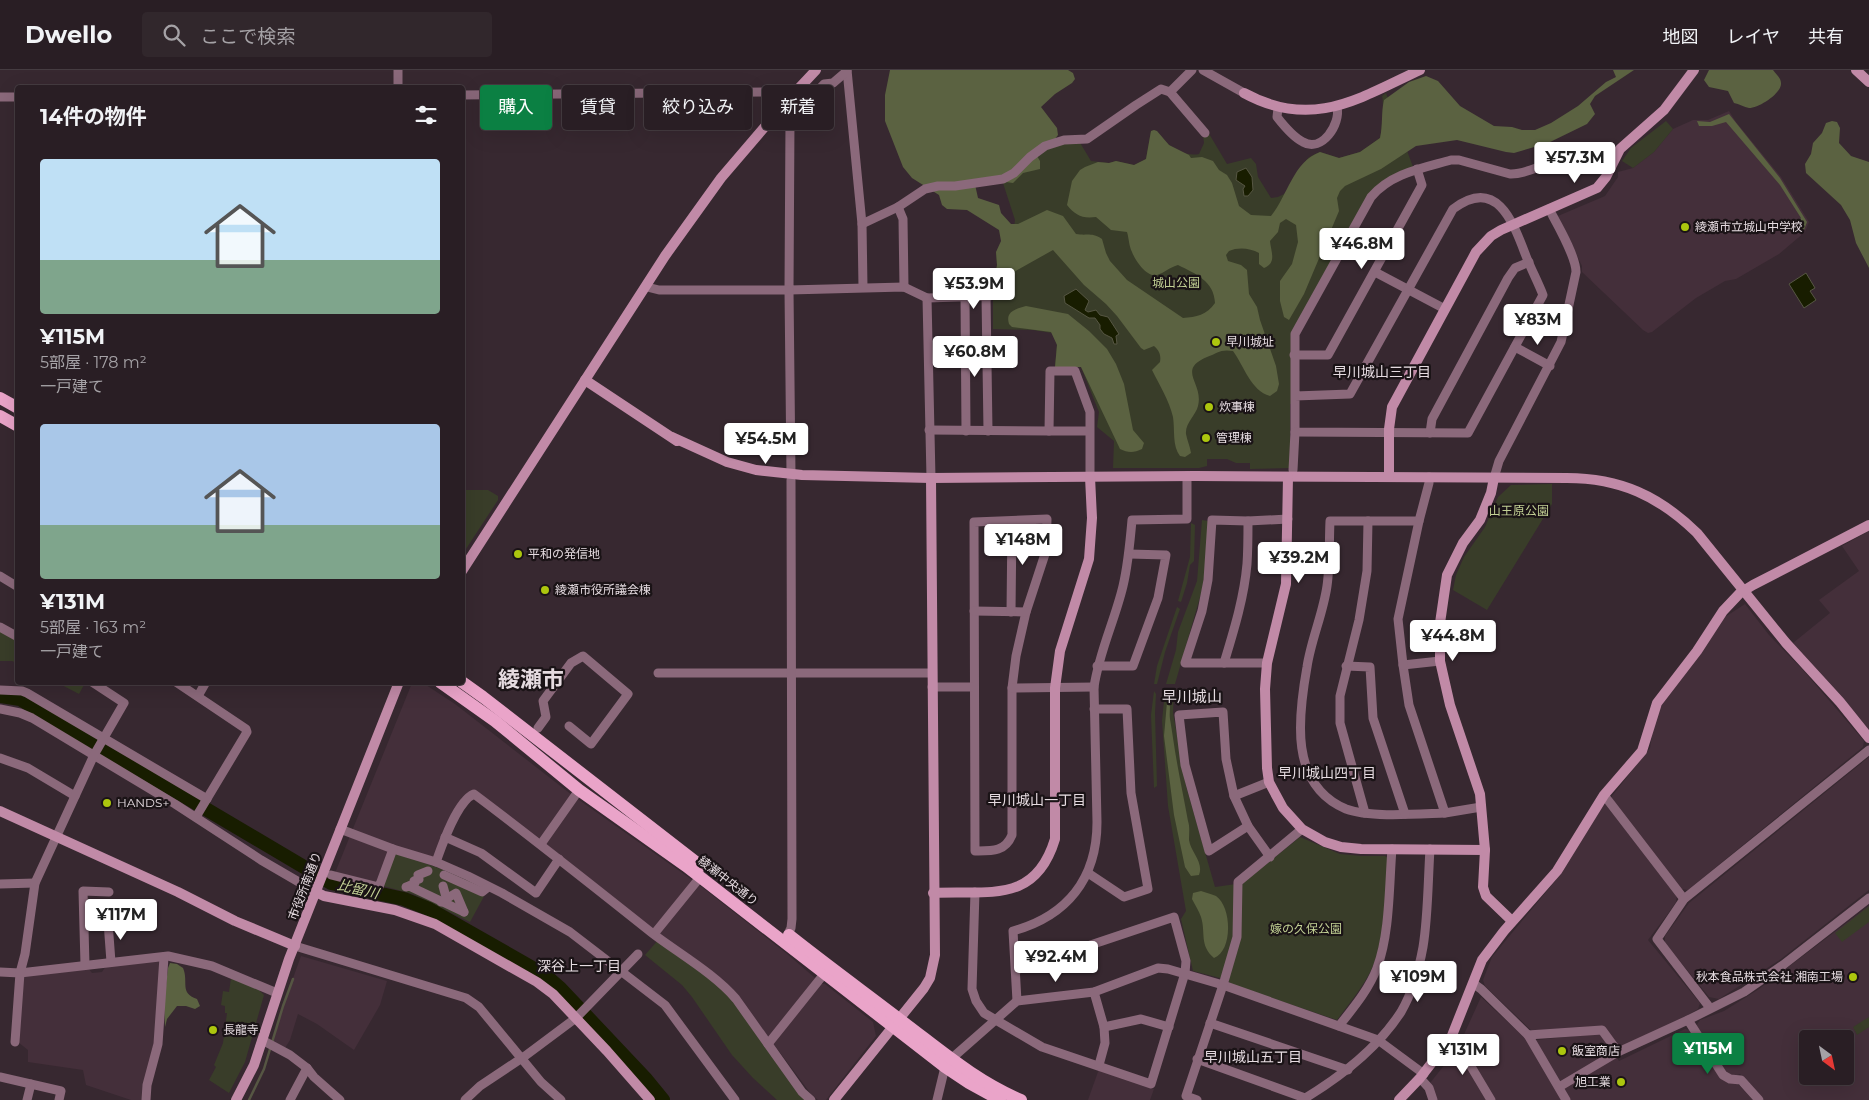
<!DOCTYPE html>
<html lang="ja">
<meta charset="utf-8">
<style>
:root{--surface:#291e24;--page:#31272c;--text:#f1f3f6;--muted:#a5a2a6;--line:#453c41;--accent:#0b8043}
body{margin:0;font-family:Montserrat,"Noto Sans JP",sans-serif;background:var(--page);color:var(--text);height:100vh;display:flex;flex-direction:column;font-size:19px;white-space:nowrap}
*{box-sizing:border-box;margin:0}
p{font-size:16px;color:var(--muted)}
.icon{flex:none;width:28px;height:28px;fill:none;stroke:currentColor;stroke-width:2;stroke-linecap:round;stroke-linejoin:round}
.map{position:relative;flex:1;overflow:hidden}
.sheet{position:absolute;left:15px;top:15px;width:450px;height:600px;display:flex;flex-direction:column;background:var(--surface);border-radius:5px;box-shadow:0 5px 20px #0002,0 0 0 1px var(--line)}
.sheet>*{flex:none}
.banner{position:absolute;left:480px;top:15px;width:475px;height:45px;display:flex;gap:10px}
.needle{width:32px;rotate:147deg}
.controls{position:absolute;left:1799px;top:960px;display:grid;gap:10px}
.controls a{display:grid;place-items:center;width:55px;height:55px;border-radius:5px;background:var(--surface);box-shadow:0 5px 20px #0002,0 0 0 1px var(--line);font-size:25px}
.price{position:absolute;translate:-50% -42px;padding:0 11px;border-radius:5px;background:#fff;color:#222;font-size:16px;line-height:32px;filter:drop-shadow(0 1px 2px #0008)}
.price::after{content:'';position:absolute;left:50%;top:30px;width:15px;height:11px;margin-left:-8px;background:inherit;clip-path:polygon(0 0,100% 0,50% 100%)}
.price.on{background:var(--accent);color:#fff}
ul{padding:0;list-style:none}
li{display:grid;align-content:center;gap:10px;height:265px;padding:0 25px}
li span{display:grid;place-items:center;height:155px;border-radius:5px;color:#555}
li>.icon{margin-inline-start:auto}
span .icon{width:90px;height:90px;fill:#fffc;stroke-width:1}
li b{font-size:21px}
h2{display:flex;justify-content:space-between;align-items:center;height:60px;padding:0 25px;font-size:21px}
.pill{padding:0 18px;border-radius:5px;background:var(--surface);box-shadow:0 5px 20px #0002,0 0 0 1px var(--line);font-size:18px;line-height:45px}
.pill.on{background:var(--accent);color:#fff}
header{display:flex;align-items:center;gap:30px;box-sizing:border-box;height:70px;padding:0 25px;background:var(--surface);border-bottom:1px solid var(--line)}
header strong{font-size:24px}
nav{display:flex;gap:28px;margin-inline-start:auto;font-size:18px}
.search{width:350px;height:45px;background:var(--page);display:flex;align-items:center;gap:12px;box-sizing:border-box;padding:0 18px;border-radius:5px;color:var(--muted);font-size:19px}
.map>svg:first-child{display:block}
.built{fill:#442f3a;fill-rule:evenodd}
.green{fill:#393d29}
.forest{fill:#5b6241}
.water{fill:#181d00;stroke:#565643}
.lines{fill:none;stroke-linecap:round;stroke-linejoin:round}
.stream{stroke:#565643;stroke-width:2.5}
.river{stroke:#181d00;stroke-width:14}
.street{stroke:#8b697b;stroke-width:9}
.secondary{stroke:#c18aa7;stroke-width:10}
.primary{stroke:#eaa4c9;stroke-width:12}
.poi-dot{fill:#adc60e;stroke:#1a1316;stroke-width:2}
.labels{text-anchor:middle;stroke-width:4.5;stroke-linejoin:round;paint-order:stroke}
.poi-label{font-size:12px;fill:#e5dbe0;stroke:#1a1316;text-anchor:start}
.park-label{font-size:12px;fill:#c3d195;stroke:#1a1316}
.street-label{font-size:12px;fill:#e5dbe0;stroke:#1a1316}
.neighbourhood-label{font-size:14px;fill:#e5dbe0;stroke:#1a1316}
.water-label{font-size:14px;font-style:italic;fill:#c8d699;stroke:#1a1316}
.quarter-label{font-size:15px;fill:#e5dbe0;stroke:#1a1316}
.town-label{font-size:22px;font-weight:bold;fill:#e5dbe0;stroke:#1a1316}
</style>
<header>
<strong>Dwello</strong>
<div class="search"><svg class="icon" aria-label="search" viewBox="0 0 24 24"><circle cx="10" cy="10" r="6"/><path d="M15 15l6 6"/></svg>ここで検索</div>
<nav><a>地図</a><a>レイヤ</a><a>共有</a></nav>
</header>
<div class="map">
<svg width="1869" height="1030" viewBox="0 0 1869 1030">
<rect width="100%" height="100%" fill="#372830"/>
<g class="built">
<polygon points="1729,41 1736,52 1781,107 1809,152 1805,162 1779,184 1736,209 1725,211 1696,228 1652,262 1648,263 1643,260 1582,202 1582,196 1558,146 1605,126 1618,107 1618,102 1633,98 1654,82 1673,59 1693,50 1708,50"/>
<polygon points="1869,461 1869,660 1793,573 1830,543 1819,530 1859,501 1842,476"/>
<polygon points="1745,534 1769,565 1803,600 1864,671 1863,677 1688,820 1681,819 1612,730 1612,726 1650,678 1654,653 1659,640 1669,623 1725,547"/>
<polygon points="412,613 423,613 455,634 572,725 698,814 786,883 822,914 825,914 873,952 876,966 826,1030 818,1030 811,1024 737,925 469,726 436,792 378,813 335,803"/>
<polygon points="1869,687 1869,820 1781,889 1719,929 1709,927 1665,873 1665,866 1689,833"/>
<polygon points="1606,733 1677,825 1676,832 1667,845 1648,870 1700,933 1698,939 1685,947 1620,977 1615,975 1602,956 1533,962 1485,916 1483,910 1492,887 1561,804 1602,737"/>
<path d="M1869 836V1030H1764L1740 1004 1731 1007 1725 1003 1696 956 1700 950 1724 941 1759 919ZM1808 969H1845V1006H1808Z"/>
<polygon points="301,886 387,911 380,935 354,980 317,954 298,944 290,970 285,978 273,973 283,936"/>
<polygon points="160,891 155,976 144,1030 131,1030 86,1015 83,1000 28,992 28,980 18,972 22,906 88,898 92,903 102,902 106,896"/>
<polygon points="1481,927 1528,971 1602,963 1619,991 1685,959 1689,960 1721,1008 1737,1013 1753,1030 1437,1030 1430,1013 1454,983 1461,985 1467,980 1461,971"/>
<polygon points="1099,999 1154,1019 1150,1030 1088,1030"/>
</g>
<g class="green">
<path d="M1386 23 1413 97 1386 109 1291 264 1292 334H1290V398L1250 399V393H1236L1227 389H1207V396L1199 398H1113L1114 371 1097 357 1099 342 1081 297H1055L1057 273 1052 263 1033 260 993 259V218L997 195 996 182 1014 157 1015 150 1003 113 1050 76 1079 71 1091 91 1109 93 1116 91 1134 95 1146 89 1151 61 1154 60C1160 63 1163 70 1168 74 1177 82 1189 86 1199 84L1204 73 1203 65 1208 62 1227 94 1251 88 1256 94 1258 107 1271 128 1278 127 1286 123 1293 109 1308 88 1315 84 1320 82 1339 88 1360 82 1380 68C1382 61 1384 31 1382 26Z"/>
<polygon points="1666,51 1673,59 1654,82 1633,98 1622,91 1631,78"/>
<polygon points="1552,414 1552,434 1487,540 1453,520 1456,505 1464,487 1485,457 1498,427 1511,415"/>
<polygon points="462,420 488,420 498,426 498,430 464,482"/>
<polygon points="1202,450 1208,451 1206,494 1202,520 1175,614 1166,614 1176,580 1178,562 1197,511"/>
<polygon points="1191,453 1195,455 1194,491 1190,495 1187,513 1181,532 1178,531 1190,487"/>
<polygon points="1177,537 1180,539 1165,582 1157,614 1154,614 1157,596"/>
<polygon points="0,560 17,570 17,593 12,591 0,591"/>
<polygon points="58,613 85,613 79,624"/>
<path d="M1165 620H1174L1173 643 1186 716 1215 817 1243 813 1300 767 1340 784 1362 786H1385L1388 788C1385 818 1386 859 1376 888 1369 910 1351 931 1337 950L1230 914 1228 910 1193 901 1181 849 1186 841 1168 736 1162 651Z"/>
<polygon points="1154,621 1156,624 1155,643 1157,716 1154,718 1151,645"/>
<polygon points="395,783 436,797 488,819 470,852 413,824 383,816"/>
<polygon points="1869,836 1869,852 1842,872 1835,863"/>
<polygon points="659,869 727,923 808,1030 777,1030 753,1008 732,985 692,927 682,915 645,885"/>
<polygon points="231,908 259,920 264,925 245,992 229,1023 209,1010 216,997 214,995 223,973 227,943 225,943 225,936 221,935 223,921 229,922"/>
<polygon points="1869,947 1869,957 1857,965 1853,957"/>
</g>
<g class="forest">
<path d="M890 0H1068L1073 3 1075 9 1072 13 1055 24 1041 37 1057 58 1058 65 1051 74 1037 86 1040 91V99L1023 103 1013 113 1006 112 999 107 974 110 978 128 999 135 1001 143 1011 154H1018L1047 140 1063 146 1076 164C1087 166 1091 162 1102 169L1106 183 1110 191 1127 210 1183 248C1196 247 1207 245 1215 233 1214 211 1196 204 1178 195 1170 197 1164 203 1157 205 1147 208 1135 190 1132 182 1129 176 1129 169 1127 162L1111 160 1096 147C1082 149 1075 145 1067 135L1072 111 1080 100 1085 97 1098 92 1109 93 1116 91 1134 95 1146 89 1151 61 1154 60 1157 61 1169 75 1189 85 1191 88 1202 87 1213 91 1219 100 1227 105 1232 113 1239 136 1251 145 1271 146C1288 125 1293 92 1320 82L1339 88 1360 82 1380 68C1383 55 1381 43 1384 30L1409 12 1426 6 1438 11 1460 36 1494 56 1512 57 1522 60H1535L1551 53 1578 36 1606 12 1616 7 1613 0H1634L1595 26 1590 34 1595 44 1587 54 1548 73 1514 83 1506 82 1457 70 1416 76 1381 99 1345 116 1340 121 1337 128 1339 141 1304 224 1289 250 1284 247 1280 231V211L1292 194 1298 172 1296 155 1286 149 1280 153 1278 162 1270 171C1271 182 1277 193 1264 198L1259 194V183C1250 178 1238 177 1229 181L1226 185 1228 191 1241 195 1247 200 1249 224 1257 237 1260 250 1276 296 1279 314 1277 321 1270 326C1251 321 1244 296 1233 281 1220 279 1218 283 1207 287 1176 300 1204 313 1198 336 1196 345 1185 353 1186 364 1187 370 1190 376 1191 383L1185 387 1180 386C1172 376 1175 360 1173 347 1169 330 1160 316 1152 300L1160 292C1161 286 1160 281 1154 276L1144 280 1141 278 1117 246 1106 234 1084 215 1053 180 1012 203 993 218 997 195 996 182 1001 171 999 160 967 140 947 139 942 135 939 125 912 108 903 97 885 51V25Z"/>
<path d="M1709 0H1773C1776 4 1781 8 1781 13 1782 23 1759 38 1749 38 1744 37 1739 34 1734 33L1728 21 1709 17 1704 10Z"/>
<polygon points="1729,44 1780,108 1807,152 1804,160 1796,156 1801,148 1780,115 1726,52 1712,56 1699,56 1697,51 1710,52"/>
<polygon points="1832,51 1837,52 1840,58 1839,73 1851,86 1869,92 1869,198 1856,173 1850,150 1841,135 1806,103 1805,94 1811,84 1813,73 1822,63 1826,53"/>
<path d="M1026 236 1068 244 1089 261 1107 279 1116 294 1124 314 1133 360 1144 373 1142 379C1134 383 1128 383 1120 379L1081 297H1055L1057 275 1051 262 1012 257 1009 254C1005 241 1016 239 1026 236Z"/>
<path d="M1169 630C1171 636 1169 642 1170 649 1171 655 1172 661 1173 668 1177 696 1183 723 1188 751 1190 757 1189 763 1189 770 1191 783 1204 792 1199 805L1191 806 1185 797 1174 745 1164 666 1167 632Z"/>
<path d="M1201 821C1206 823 1212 824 1216 826 1232 837 1233 881 1214 888 1199 875 1206 863 1201 847 1199 841 1195 835 1192 829L1193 823Z"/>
<path d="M170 893 177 894 183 898C189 912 179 923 197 929L200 936 195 939 186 936H177L167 949 165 957 164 933 168 898Z"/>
</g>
<g class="water">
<polygon points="1246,98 1252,107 1253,120 1248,126 1244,126 1243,119 1245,116 1236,110 1237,102"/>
<polygon points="1806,203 1815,218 1810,221 1816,230 1804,238 1789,214"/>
<polygon points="1076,219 1089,231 1085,240 1088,242 1096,240 1100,245 1108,247 1119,264 1116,266 1117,274 1114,274 1112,268 1104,264 1100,259 1100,255 1095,248 1089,248 1065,233 1064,226"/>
</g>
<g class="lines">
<polyline class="stream" points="249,1030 264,999 283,936 293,909"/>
<polyline class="river" points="0,626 20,629 331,813 404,829 429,839 545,905 560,918 645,1008 663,1030"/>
<g class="street">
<polyline points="847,0 862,154 863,217"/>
<polyline points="1203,0 1244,23"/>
<polyline points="847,1 833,13 824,14 790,50 789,220 904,217 927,228 990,226"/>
<polyline points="398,18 398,0"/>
<polyline points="1170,22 1205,63"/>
<polyline points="462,25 773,22 786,32"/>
<polyline points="0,27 18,27"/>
<path d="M1278 38 1277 47C1284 56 1293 67 1303 72 1322 83 1341 54 1337 37"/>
<polyline points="898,137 903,149 904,217"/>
<polyline points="862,154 898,137 925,119 938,116 955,116 1003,109 1014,103 1030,87 1045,76 1064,70 1087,69 1136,35 1161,19 1170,22 1192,0"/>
<polyline points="1375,202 1445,239"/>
<polyline points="647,217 659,220 789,220 791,404"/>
<polyline points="965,226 966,361"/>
<polyline points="986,226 988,361"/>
<polyline points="927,228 931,408"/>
<polyline points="1515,277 1550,296"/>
<polyline points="1294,285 1328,285 1422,115 1417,99"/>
<path d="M1295 326 1350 324 1453 139C1497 106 1513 152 1526 186 1531 199 1538 212 1543 225L1468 363 1295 362V264L1371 127C1391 103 1423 98 1451 90H1459L1510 104C1533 105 1571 78 1585 81 1594 84 1602 95 1611 99"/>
<polyline points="929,360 1049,361 1050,301 1075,301 1090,342 1090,407"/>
<polyline points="1049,361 1089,361"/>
<polyline points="1430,363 1432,349 1508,208 1515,198 1529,192"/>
<polyline points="1293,400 1295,362"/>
<path d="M1429 407V413L1419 451H1330C1329 472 1330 495 1327 516 1323 544 1311 570 1307 597 1298 647 1289 715 1346 739 1370 748 1418 744 1445 743"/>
<path d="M1494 408 1499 391 1561 272 1576 202C1576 186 1557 154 1549 139"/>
<path d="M1047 449 1046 481 1026 542 1016 586 1012 618V765C1005 782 992 781 975 781L974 452Z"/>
<polyline points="0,506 18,517"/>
<polyline points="974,541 1026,542"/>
<polyline points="1011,542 1012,451"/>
<polyline points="0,557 18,567"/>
<polyline points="1440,591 1403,595 1409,635 1445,743 1481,737"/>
<path d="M1224 593C1234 560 1244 528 1247 494 1248 480 1248 465 1248 451"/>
<polyline points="1267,593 1185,593 1202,541 1208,510 1212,450 1248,451 1288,449"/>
<polyline points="1403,595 1398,549 1419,451"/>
<polyline points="1097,596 1133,596 1158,528 1166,485 1129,484"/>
<polyline points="1346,596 1370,597 1373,648 1405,744"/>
<polyline points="658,603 932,603"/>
<polyline points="176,612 246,659 247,662 196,747"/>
<polyline points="932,617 973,617"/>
<polyline points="1012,618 1094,617"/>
<polyline points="0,620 22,621 27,623 207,729"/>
<polyline points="198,626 206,612"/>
<polyline points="0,639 20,643 32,648 175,734 261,790 316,822"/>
<polyline points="538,658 546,647 543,631 571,593 583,586 628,624 591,674 569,656"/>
<polyline points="0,688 28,698 75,726"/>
<polyline points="1269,712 1234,726 1248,756 1270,787"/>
<polyline points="1604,725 1684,829"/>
<polyline points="1234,726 1226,689 1223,642 1179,645 1185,695 1209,781 1248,756"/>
<polyline points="1365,743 1340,653 1340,626 1359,550 1367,501 1368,451"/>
<polyline points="340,759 393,779 436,792 468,806 502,823 570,862 665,935 735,1030"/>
<polyline points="445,767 481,783 536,823 559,789"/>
<polyline points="541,774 579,720"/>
<path d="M436 792C442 775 457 731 474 724 534 769 593 816 652 863 678 883 715 904 736 929L802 1022 811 1030"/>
<polyline points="1088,803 1124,827 1148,819 1131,723 1127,639 1094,639"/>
<polyline points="331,805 379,817 393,779"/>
<polyline points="444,805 482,822 487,818"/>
<polyline points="0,814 35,813"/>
<polyline points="409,816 415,813 414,811 419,809 418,805 428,801"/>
<polyline points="443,816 446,827"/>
<polyline points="406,817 409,816 464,842"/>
<polyline points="975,822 972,919 976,931 984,943 1042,977 1151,1014 1185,903 1186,891 1174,847 1016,900"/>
<polyline points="441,832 456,823 464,842"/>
<polyline points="108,852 111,892"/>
<polyline points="654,864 697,811"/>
<polyline points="788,864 791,858 792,849 791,410"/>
<polyline points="295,876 466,928 479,937 541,1012 561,1030"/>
<polyline points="85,895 83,821 109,822"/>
<polyline points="0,902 20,903 168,886 212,896 277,923"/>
<polyline points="1474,914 1481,919 1528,965 1566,1030"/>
<polyline points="1094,922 1104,957 1105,973 1099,995"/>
<path d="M1017 931 1013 861C1067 846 1097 809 1097 752L1094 617C1099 582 1115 550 1123 516 1128 495 1130 473 1132 450L1187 449V406"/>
<polyline points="1710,938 1657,869 1684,829 1869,680"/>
<polyline points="1688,950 1723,1005 1730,1009 1741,1010 1759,1030"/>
<polyline points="1210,953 1348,1000"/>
<path d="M1339 956C1354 937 1369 919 1377 898 1390 864 1389 815 1392 779"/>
<polyline points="1104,957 1141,949 1169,957"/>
<polyline points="1528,965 1602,960 1618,982"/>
<polyline points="1451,968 1457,973 1491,1030"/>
<polyline points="262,970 290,985 307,998 314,1007 340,1030"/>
<polyline points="15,972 20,903 25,884 35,813 94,685 124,633 92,612"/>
<polyline points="768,974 824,904"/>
<polyline points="951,989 1017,931 1094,922 1158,898 1168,899 1223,915 1378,970 1424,1004"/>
<polyline points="1197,989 1305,1028"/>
<polyline points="0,1007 61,1021 59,1030"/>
<polyline points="1420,1008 1429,1018 1433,1030"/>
<polyline points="1559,1017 1618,982 1688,950 1744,922 1783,895 1869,828"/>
<polyline points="27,1030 31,1014"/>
<polyline points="146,1030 147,1015 158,974 164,887"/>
<polyline points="290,1030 307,998"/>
<polyline points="465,1030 480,1016 525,986 576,948 638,884"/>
<polyline points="937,1030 945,997"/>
<polyline points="1197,1030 1186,1026 1223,915 1237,867 1238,812 1302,759"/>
<path d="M1302 1030C1339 1008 1377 979 1401 942 1412 923 1419 899 1423 877 1428 847 1428 810 1430 779"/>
</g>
<g class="secondary">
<polyline points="1856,0 1869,12"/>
<path d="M1244 23C1312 60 1358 29 1420 0"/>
<polyline points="585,310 677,371"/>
<path d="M672 367 727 392 756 400 802 405 931 408 1195 406 1567 408C1620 408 1659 426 1697 463L1786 573 1840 632 1869 668"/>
<polyline points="1389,406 1389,359 1392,337 1476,182 1491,166 1501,160 1597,118 1606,107 1620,79 1664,40 1694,0"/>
<polyline points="1288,407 1286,514 1267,593 1265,619 1267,698 1269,712 1283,738 1302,759 1325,772 1341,777 1361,779 1485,780"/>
<polyline points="1494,408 1491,423 1480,450 1463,473 1447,505 1440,553 1440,591 1450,635 1480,724 1485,780 1483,817 1486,826 1512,851"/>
<polyline points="462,501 665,186 721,108 786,32 816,0"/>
<polyline points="0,741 178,822 235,851 295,876"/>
<polyline points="316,822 324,826 395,840 435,854 537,912 553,924 607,981 650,1030"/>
<path d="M933 823C988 820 1035 835 1055 769V618L1060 581 1089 489 1092 448 1090 407"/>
<polyline points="236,1030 254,995 289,889 399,612"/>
<polyline points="834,1030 924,918 930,908 935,885 931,408"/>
<polyline points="1399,1030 1420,1008 1451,968 1482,890 1504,861 1557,801 1604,725 1642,681 1657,633 1697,581 1723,541 1740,523 1753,515 1869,455"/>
</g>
<g class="primary">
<polyline points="0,328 18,338"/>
<polyline points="0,346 18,356"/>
<polyline points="440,612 495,651 579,720 686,796 945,997 969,1013 1000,1030"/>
<polyline points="462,612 483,627 701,796"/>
<path d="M789 865C828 896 868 925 907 955 944 983 978 1012 1021 1030"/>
</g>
</g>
<g class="poi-dot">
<circle cx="1685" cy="157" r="5"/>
<circle cx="1216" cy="272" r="5"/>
<circle cx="1209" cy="337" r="5"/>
<circle cx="1206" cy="368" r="5"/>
<circle cx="518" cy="484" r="5"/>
<circle cx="545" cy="520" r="5"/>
<circle cx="107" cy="733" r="5"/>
<circle cx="1853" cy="907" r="5"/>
<circle cx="213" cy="960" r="5"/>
<circle cx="1562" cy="981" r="5"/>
<circle cx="1621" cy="1012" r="5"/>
</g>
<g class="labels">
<g class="poi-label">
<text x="1695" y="161">綾瀬市立城山中学校</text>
<text x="1226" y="276">早川城址</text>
<text x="1219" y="341">炊事棟</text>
<text x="1216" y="372">管理棟</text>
<text x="528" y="488">平和の発信地</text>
<text x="555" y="524">綾瀬市役所議会棟</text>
<text x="117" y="737">HANDS+</text>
<text x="1843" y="911" text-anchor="end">秋本食品株式会社 湘南工場</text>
<text x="223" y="964">長龍寺</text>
<text x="1572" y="985">飯室商店</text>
<text x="1611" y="1016" text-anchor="end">旭工業</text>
</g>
<g class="park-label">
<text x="1176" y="217">城山公園</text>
<text x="1519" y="445">山王原公園</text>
<text x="1306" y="863">嫁の久保公園</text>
</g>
<g class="street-label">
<text transform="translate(728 811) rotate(38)" y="4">綾瀬中央通り</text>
<text transform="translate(305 816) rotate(-69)" y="4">市役所南通り</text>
</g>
<g class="neighbourhood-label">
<text x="1382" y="307">早川城山三丁目</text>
<text x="1327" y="708">早川城山四丁目</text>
<text x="1037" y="735">早川城山一丁目</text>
<text x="579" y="901">深谷上一丁目</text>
<text x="1253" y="992">早川城山五丁目</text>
</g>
<g class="water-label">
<text transform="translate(358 819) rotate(13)" y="5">比留川</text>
</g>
<g class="quarter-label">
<text x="1192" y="632">早川城山</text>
</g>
<g class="town-label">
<text x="531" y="617">綾瀬市</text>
</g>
</g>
</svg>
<div class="controls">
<a><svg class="needle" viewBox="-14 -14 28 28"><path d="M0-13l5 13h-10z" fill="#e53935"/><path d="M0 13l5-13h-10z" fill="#a5a2a6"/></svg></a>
</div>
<b class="price" style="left:1575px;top:114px">¥57.3M</b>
<b class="price" style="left:1362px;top:200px">¥46.8M</b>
<b class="price" style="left:974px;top:240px">¥53.9M</b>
<b class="price" style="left:1538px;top:276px">¥83M</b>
<b class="price" style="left:975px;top:308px">¥60.8M</b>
<b class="price" style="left:766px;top:395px">¥54.5M</b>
<b class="price" style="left:1023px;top:496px">¥148M</b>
<b class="price" style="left:1299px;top:514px">¥39.2M</b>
<b class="price" style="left:1453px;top:592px">¥44.8M</b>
<b class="price" style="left:121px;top:871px">¥117M</b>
<b class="price" style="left:1056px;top:913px">¥92.4M</b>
<b class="price" style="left:1418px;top:933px">¥109M</b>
<b class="price on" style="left:1708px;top:1005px">¥115M</b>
<b class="price" style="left:1463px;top:1006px">¥131M</b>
<div class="banner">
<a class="pill on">購入</a>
<a class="pill">賃貸</a>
<a class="pill">絞り込み</a>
<a class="pill">新着</a>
</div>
<section class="sheet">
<h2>14件の物件<svg class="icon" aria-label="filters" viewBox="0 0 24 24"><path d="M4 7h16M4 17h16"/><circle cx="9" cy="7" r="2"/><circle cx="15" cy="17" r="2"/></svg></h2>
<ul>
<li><span style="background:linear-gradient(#bfe0f5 65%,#7fa58c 0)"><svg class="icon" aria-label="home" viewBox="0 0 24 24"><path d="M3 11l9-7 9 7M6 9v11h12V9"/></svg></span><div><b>¥115M</b><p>5部屋 · 178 m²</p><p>一戸建て</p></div></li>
<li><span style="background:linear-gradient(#a9c7e8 65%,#7fa58c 0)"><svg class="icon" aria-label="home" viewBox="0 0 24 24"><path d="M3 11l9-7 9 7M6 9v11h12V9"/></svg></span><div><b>¥131M</b><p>5部屋 · 163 m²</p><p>一戸建て</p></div></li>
</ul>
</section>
</div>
